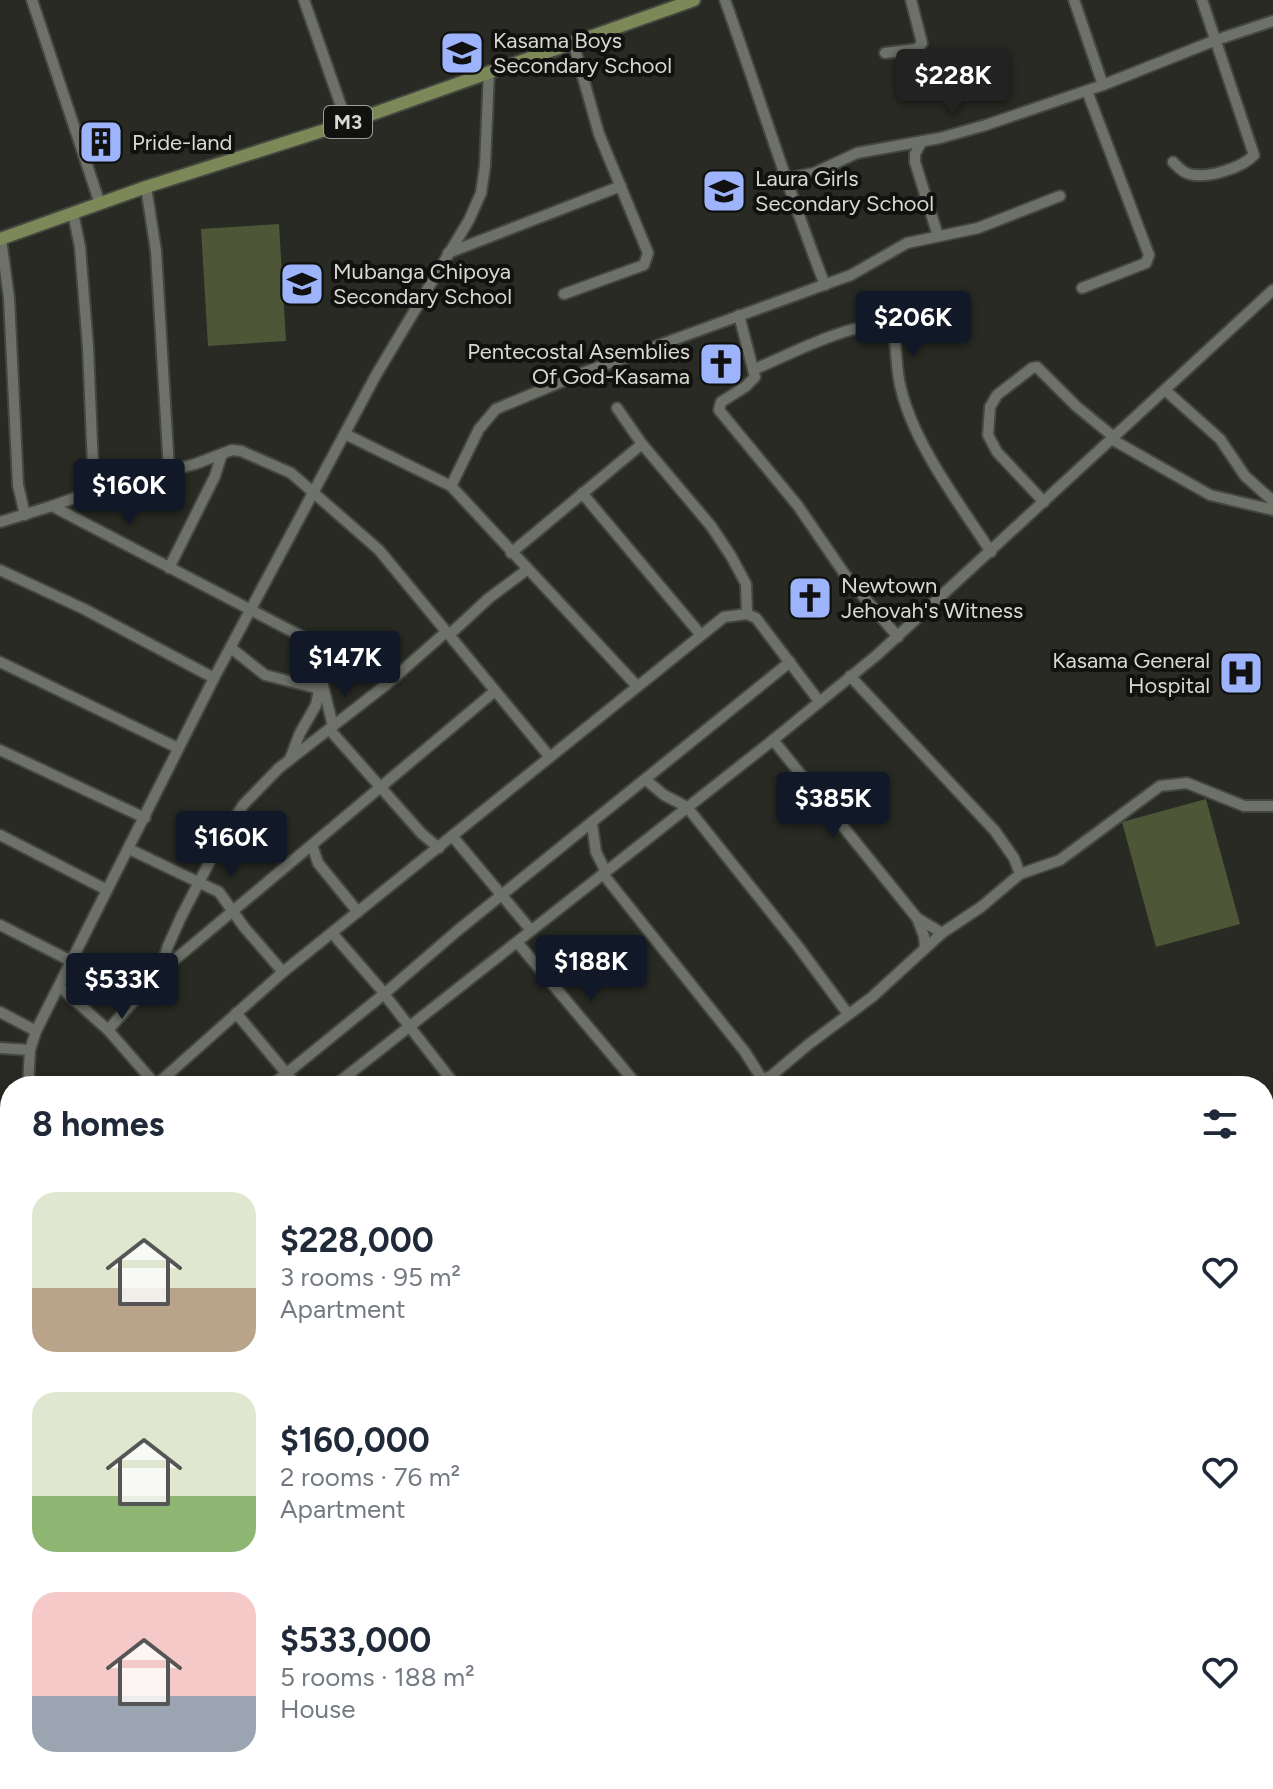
<!DOCTYPE html>
<meta charset="utf-8">
<style>
:root{--surface:#fff;--page:#f2f2f3;--text:#1f2937;--muted:#747a83;--accent:#111827}
body{margin:0;font-family:Figtree,sans-serif;background:var(--page);color:var(--text);height:100vh;display:flex;flex-direction:column;font-size:30px;white-space:nowrap}
*{box-sizing:border-box;margin:0}
p{font-size:26px;color:var(--muted)}
.icon{flex:none;width:44px;height:44px;fill:none;stroke:currentColor;stroke-width:2;stroke-linecap:round;stroke-linejoin:round}
.map{position:relative;flex:1;overflow:hidden}
.side{position:absolute;left:0px;top:1076px;width:1274px;height:714px;display:flex;flex-direction:column;background:var(--surface);border-radius:32px 32px 0 0;box-shadow:0 4px 20px #0003}
.side>*{flex:none}
.price{position:absolute;translate:-50% -68px;padding:0 18px;border-radius:8px;background:var(--accent);color:#fff;font-size:26px;line-height:52px;filter:drop-shadow(0 2px 4px #0008)}
.price::after{content:'';position:absolute;left:50%;top:48px;width:24px;height:18px;margin-left:-12px;background:inherit;clip-path:polygon(0 0,100% 0,50% 100%)}
.price.current{background:#222;color:#fff}
ul{padding:0;list-style:none}
li{display:flex;align-items:center;gap:24px;height:200px;padding:0 32px}
li span{display:grid;place-items:center;flex:none;width:224px;height:160px;border-radius:24px;color:#555}
li>.icon{margin-inline-start:auto}
span .icon{width:96px;height:96px;fill:#fffc;stroke-width:1}
li b{font-size:34px}
h2{display:flex;justify-content:space-between;align-items:center;height:96px;padding:0 32px;font-size:34px}
.map>svg:first-child{display:block}
.green{fill:#4e5638}
.lines{fill:none;stroke-linecap:round;stroke-linejoin:round}
.minor-casing{stroke:#444640;stroke-width:14}
.major-casing{stroke:#444640;stroke-width:16}
.minor{stroke:#6e7168;stroke-width:10}
.major{stroke:#7c8857;stroke-width:12}
.labels{text-anchor:middle;stroke-width:8;stroke-linejoin:round;paint-order:stroke}
.shield{fill:#11120f;stroke:#9c9d98;stroke-width:2}
.shield-label{font-size:20px;font-weight:bold;fill:#d7d9d3}
.poi-label{font-size:22px;fill:#d7d9d3;stroke:#11120f;text-anchor:start}
</style>
<div class="map">
<svg width="1273" height="1789" viewBox="0 0 1273 1789">
<rect width="100%" height="100%" fill="#282a23"/>
<g class="green">
<polygon points="279,224 286,341 208,346 201,229"/>
<polygon points="1206,799 1240,924 1156,947 1122,822"/>
</g>
<g class="lines">
<g class="minor-casing">
<g id="minor">
<polyline points="32,0 100,204"/>
<polyline points="304,0 347,123"/>
<path d="M725 0C759 95 788 191 825 285"/>
<polyline points="1074,0 1103,85"/>
<polyline points="885,53 917,49 922,43 911,0"/>
<polyline points="922,141 915,154 915,162 938,236"/>
<path d="M1173 162C1178 167 1182 172 1189 174 1207 179 1242 168 1254 155L1202 0"/>
<polyline points="784,179 814,173 857,153 940,138 986,125 1103,85 1216,40 1273,21"/>
<polyline points="146,187 156,251 169,470"/>
<polyline points="73,213 80,247 88,347 94,491"/>
<polyline points="1,239 9,298 18,485 25,515"/>
<polyline points="448,253 621,186"/>
<polyline points="1082,288 1146,263 1149,255 1087,91"/>
<polyline points="564,294 644,265 648,253 599,134 573,42"/>
<polyline points="739,315 755,377 745,387 721,402 719,410 798,506 846,576 898,637"/>
<path d="M755 369C786 356 845 325 877 326 884 326 888 329 894 334 897 352 896 371 901 389 915 446 959 503 991 552"/>
<polyline points="1165,390 1220,439 1245,476 1273,501"/>
<polyline points="617,408 642,444 711,526 731,556 746,584 747,614"/>
<polyline points="345,434 451,486 637,686"/>
<polyline points="1113,440 1210,495 1273,510"/>
<polyline points="451,486 479,429 496,409 585,372 851,275 907,243 978,228 1060,196"/>
<polyline points="582,493 701,635"/>
<polyline points="1044,502 997,452 988,435 990,407 997,395 1032,368 1037,367 1076,406 1115,438"/>
<polyline points="52,506 94,491 195,464 232,450 241,451 291,473 379,550 549,756"/>
<polyline points="0,522 52,506 320,646 326,657 316,705 300,733 290,759"/>
<polyline points="511,553 642,444"/>
<polyline points="169,568 215,476 222,454"/>
<polyline points="0,570 84,609 214,678"/>
<polyline points="449,635 489,598 528,569"/>
<polyline points="231,648 265,675 320,689"/>
<polyline points="0,662 178,748"/>
<polyline points="850,676 995,831 1014,858 1020,874"/>
<polyline points="322,682 333,726"/>
<polyline points="329,729 422,834 439,848"/>
<polyline points="773,740 917,918 924,936 925,948"/>
<polyline points="0,750 145,818"/>
<polyline points="646,780 664,795 687,807 797,945 848,1014"/>
<polyline points="592,824 596,852 606,872"/>
<polyline points="0,835 107,890"/>
<polyline points="453,837 530,929"/>
<polyline points="312,845 318,863 358,912"/>
<polyline points="129,849 219,892 244,927 283,972"/>
<polyline points="603,874 745,1052 762,1079 753,1086"/>
<polyline points="917,918 942,933"/>
<polyline points="0,925 71,961"/>
<polyline points="332,933 385,994"/>
<polyline points="517,942 638,1086"/>
<polyline points="160,971 168,946 181,917 225,832 244,804 279,768 387,684 446,632"/>
<polyline points="59,986 108,1030 156,1085"/>
<polyline points="384,994 456,1086"/>
<polyline points="0,1012 36,1031"/>
<polyline points="236,1013 297,1086"/>
<polyline points="108,1030 159,973 495,691"/>
<polyline points="0,1048 30,1050"/>
<polyline points="762,1079 771,1076 809,1044 872,997 942,933 981,907 1020,874 1060,860 1160,786 1187,783 1244,806 1273,806"/>
<polyline points="28,1086 30,1050 36,1031 214,678 376,375 469,220 481,193 485,166 489,71"/>
<polyline points="155,1086 283,972 724,617 747,614 756,618 819,701"/>
<polyline points="271,1086 384,994 457,931 790,662"/>
<polyline points="334,1086 773,740 877,655 1273,290"/>
<polyline points="0,1126 10,1126"/>
<polyline points="0,1240 10,1231"/>
<polyline points="1264,1338 1273,1339"/>
<polyline points="0,1435 10,1426"/>
<polyline points="0,1462 0,1471"/>
<polyline points="0,1515 10,1524"/>
<polyline points="1264,1584 1273,1584"/>
<polyline points="0,1587 10,1579"/>
<polyline points="0,1725 10,1722"/>
<polyline points="212,1780 216,1789"/>
<polyline points="471,1780 471,1789"/>
<polyline points="65,1789 69,1780"/>
</g>
</g>
<g class="major-casing">
<polyline id="major" points="0,239 146,187 347,123 694,0"/>
</g>
<use href="#minor" class="minor"/>
<use href="#major" class="major"/>
</g>
<defs>
<g id="school-square" transform="scale(2.3)"><rect x="-9" y="-9" width="18" height="18" rx="4" fill="#9db4fd" stroke="#11120f"/><path d="M0-5L7-2L0 1L-7-2ZM-4 1L0 2.5L4 1V4Q0 6-4 4Z" fill="#111"/></g>
<g id="building-square" transform="scale(2.3)"><rect x="-9" y="-9" width="18" height="18" rx="4" fill="#9db4fd" stroke="#11120f"/><path d="M-4-6H4V6H1V3H-1V6H-4ZM-2.5-4.3h1.7v1.8h-1.7ZM.8-4.3h1.7v1.8H.8ZM-2.5-1h1.7V.8h-1.7ZM.8-1h1.7V.8H.8Z" fill="#111"/></g>
<g id="church-square" transform="scale(2.3)"><rect x="-9" y="-9" width="18" height="18" rx="4" fill="#9db4fd" stroke="#11120f"/><path d="M-1.2-6h2.4v3.5h3.3v2.4h-3.3V6h-2.4V-.1h-3.3v-2.4h3.3Z" fill="#111"/></g>
<g id="hospital-square" transform="scale(2.3)"><rect x="-9" y="-9" width="18" height="18" rx="4" fill="#9db4fd" stroke="#11120f"/><path d="M-5-5h3v3.5h4V-5h3V5h-3V1.5h-4V5h-3Z" fill="#111"/></g>
</defs>
<g fill-rule="evenodd">
<use href="#school-square" x="462" y="53"/>
<use href="#building-square" x="101" y="142"/>
<use href="#school-square" x="724" y="191"/>
<use href="#school-square" x="302" y="284"/>
<use href="#church-square" x="721" y="364"/>
<use href="#church-square" x="810" y="598"/>
<use href="#hospital-square" x="1241" y="673"/>
</g>
<g class="labels">
<rect class="shield" x="324" y="106" width="48" height="32" rx="6"/>
<g class="shield-label">
<text x="348" y="129">M3</text>
</g>
<g class="poi-label">
<text x="493" y="48">Kasama Boys<tspan x="493" dy="25">Secondary School</tspan></text>
<text x="132" y="150">Pride-land</text>
<text x="755" y="186">Laura Girls<tspan x="755" dy="25">Secondary School</tspan></text>
<text x="333" y="279">Mubanga Chipoya<tspan x="333" dy="25">Secondary School</tspan></text>
<text x="690" y="359" text-anchor="end">Pentecostal Asemblies<tspan x="690" dy="25">Of God-Kasama</tspan></text>
<text x="841" y="593">Newtown<tspan x="841" dy="25">Jehovah's Witness</tspan></text>
<text x="1210" y="668" text-anchor="end">Kasama General<tspan x="1210" dy="25">Hospital</tspan></text>
</g>
</g>
</svg>
<b class="price current" style="left:953px;top:117px">$228K</b>
<b class="price" style="left:913px;top:359px">$206K</b>
<b class="price" style="left:129px;top:527px">$160K</b>
<b class="price" style="left:345px;top:699px">$147K</b>
<b class="price" style="left:833px;top:840px">$385K</b>
<b class="price" style="left:231px;top:879px">$160K</b>
<b class="price" style="left:591px;top:1003px">$188K</b>
<b class="price" style="left:122px;top:1021px">$533K</b>
<section class="side">
<h2>8 homes<svg class="icon" aria-label="filters" viewBox="0 0 24 24"><path d="M4 7h16M4 17h16"/><circle cx="9" cy="7" r="2"/><circle cx="15" cy="17" r="2"/></svg></h2>
<ul>
<li><span style="background:linear-gradient(#dfe7d0 60%,#b9a48a 0)"><svg class="icon" aria-label="home" viewBox="0 0 24 24"><path d="M3 11l9-7 9 7M6 9v11h12V9"/></svg></span><div><b>$228,000</b><p>3 rooms · 95 m²</p><p>Apartment</p></div><svg class="icon" aria-label="heart" viewBox="0 0 24 24"><path d="M12 20l-8-8c-3-5 5-10 8-4 3-6 11-1 8 4z"/></svg></li>
<li><span style="background:linear-gradient(#dfe7d0 65%,#8fb573 0)"><svg class="icon" aria-label="home" viewBox="0 0 24 24"><path d="M3 11l9-7 9 7M6 9v11h12V9"/></svg></span><div><b>$160,000</b><p>2 rooms · 76 m²</p><p>Apartment</p></div><svg class="icon" aria-label="heart" viewBox="0 0 24 24"><path d="M12 20l-8-8c-3-5 5-10 8-4 3-6 11-1 8 4z"/></svg></li>
<li><span style="background:linear-gradient(#f6c9c9 65%,#9aa5b1 0)"><svg class="icon" aria-label="home" viewBox="0 0 24 24"><path d="M3 11l9-7 9 7M6 9v11h12V9"/></svg></span><div><b>$533,000</b><p>5 rooms · 188 m²</p><p>House</p></div><svg class="icon" aria-label="heart" viewBox="0 0 24 24"><path d="M12 20l-8-8c-3-5 5-10 8-4 3-6 11-1 8 4z"/></svg></li>
</ul>
</section>
</div>
